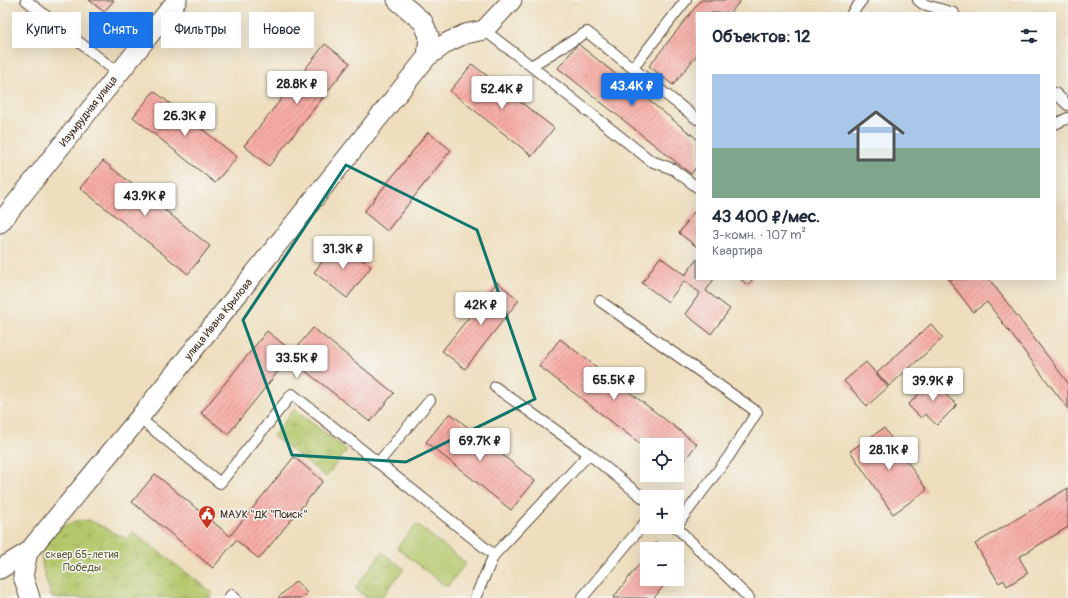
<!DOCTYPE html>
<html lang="ru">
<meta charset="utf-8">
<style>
:root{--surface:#fff;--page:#f6f6f7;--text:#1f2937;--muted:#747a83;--accent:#1a73e8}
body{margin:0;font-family:Pangolin,sans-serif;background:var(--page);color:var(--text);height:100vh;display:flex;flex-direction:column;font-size:15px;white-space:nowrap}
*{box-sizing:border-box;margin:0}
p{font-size:13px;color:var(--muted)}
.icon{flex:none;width:22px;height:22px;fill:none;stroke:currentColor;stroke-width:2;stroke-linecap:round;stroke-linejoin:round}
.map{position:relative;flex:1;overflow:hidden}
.details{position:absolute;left:696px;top:12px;width:360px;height:268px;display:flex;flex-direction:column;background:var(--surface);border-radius:0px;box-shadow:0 4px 16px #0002}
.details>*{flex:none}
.guide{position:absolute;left:12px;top:12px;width:380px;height:36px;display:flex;gap:8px}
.tools{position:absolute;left:640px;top:438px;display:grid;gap:8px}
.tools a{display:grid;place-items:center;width:44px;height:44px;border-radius:0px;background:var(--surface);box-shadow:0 4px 16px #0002;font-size:20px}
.price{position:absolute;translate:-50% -34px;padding:0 9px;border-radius:4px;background:#fff;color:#222;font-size:13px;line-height:26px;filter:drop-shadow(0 1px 2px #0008)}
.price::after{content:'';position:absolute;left:50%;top:24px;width:12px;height:9px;margin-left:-6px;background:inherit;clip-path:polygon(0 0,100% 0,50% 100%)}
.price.current{background:var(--accent);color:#fff}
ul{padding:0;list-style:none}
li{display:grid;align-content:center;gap:8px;height:212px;padding:0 16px}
li span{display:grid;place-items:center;height:124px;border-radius:0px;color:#555}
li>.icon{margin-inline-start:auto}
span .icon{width:72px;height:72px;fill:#fffc;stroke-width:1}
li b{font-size:17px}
h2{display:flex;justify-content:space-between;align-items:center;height:48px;padding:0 16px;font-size:17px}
.tag{padding:0 14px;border-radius:0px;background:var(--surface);box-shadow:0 4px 16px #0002;font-size:14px;line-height:36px}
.tag.current{background:var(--accent);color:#fff}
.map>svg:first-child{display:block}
.park{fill:url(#park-tufts);stroke:#787844}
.pitch{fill:#b4c76a;stroke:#787844}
.building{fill:url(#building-hatch)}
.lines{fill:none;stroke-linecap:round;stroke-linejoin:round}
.lane-casing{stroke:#564536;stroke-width:12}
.street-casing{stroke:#564536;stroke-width:21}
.lane{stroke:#fff;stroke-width:10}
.street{stroke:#fff;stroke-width:19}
.marked{fill:none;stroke:#0f766e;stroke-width:3;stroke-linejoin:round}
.labels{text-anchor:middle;stroke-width:3;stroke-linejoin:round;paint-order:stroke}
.street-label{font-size:11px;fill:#3b2a1e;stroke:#f6f6f2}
.poi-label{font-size:11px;fill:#3b2a1e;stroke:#f6f6f2;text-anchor:start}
.park-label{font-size:11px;fill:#5f5935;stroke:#f6f6f2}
</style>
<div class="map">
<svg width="1068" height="598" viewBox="0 0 1068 598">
<defs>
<pattern id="park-tufts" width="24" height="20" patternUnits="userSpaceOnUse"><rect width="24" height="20" fill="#b4c76a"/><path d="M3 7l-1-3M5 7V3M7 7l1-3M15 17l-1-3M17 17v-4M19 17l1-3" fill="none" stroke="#94a257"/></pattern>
<pattern id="building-hatch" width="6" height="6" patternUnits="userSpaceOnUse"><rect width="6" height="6" fill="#f7aca5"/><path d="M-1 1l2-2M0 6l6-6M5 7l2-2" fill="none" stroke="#c98c86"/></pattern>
</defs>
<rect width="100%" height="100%" fill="#f6f6f2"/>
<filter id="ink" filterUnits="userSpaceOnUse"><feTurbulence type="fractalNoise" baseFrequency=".025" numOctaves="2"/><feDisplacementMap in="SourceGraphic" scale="8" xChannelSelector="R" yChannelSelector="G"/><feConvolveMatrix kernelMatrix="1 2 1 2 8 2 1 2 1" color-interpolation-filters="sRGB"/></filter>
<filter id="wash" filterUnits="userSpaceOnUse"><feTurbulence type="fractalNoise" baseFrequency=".012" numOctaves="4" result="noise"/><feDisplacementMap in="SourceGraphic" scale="16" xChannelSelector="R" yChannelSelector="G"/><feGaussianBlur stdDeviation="0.9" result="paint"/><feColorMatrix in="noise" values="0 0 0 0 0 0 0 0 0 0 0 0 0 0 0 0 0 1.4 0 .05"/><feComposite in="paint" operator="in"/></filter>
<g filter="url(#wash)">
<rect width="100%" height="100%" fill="#eedebd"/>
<g class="park">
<polygon points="294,409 347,450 326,477 273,436"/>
<path d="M89 520 127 539 133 532 213 593 209 598H52C48 586 43 574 42 561 40 543 58 525 76 521 80 520 85 521 89 520Z"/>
<polygon points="382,552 404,569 381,598 367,598 355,588"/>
</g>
<polygon class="pitch" points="416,524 466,563 447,587 397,548"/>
<g id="blocks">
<g class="building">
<polygon points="89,0 114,0 104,12"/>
<polygon points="701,0 741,0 730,13 697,13 697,55 673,85 649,66"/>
<polygon points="325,44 350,63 269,166 244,146"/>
<polygon points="578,44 697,139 697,166 691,174 558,68"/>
<polygon points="472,64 554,128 532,156 450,91"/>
<polygon points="154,91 237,157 215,183 133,117"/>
<polygon points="428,132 451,150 387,231 364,212"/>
<polygon points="103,161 210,246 188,274 80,188"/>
<polygon points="697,208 697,247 679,233"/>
<polygon points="339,241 371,267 347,298 314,272"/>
<polygon points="660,257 685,275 697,259 697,279 714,279 706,291 730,309 711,334 685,314 700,293 684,281 668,302 642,283"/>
<polygon points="740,279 753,279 748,285"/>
<polygon points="948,279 989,279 1068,383 1068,409 987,302 973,312"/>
<polygon points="497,282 519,300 465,369 442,351"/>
<polygon points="931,324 943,338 889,386 877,373"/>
<polygon points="313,328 394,393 370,422 289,358 228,434 201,413 267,331 293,352"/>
<polygon points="560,339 697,444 677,470 677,445 647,445 647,449 539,366"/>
<polygon points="866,362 888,387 867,406 844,381"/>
<polygon points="935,378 948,390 945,394 957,405 937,425 925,414 921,418 908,405"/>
<polygon points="450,413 535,481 511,510 426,442"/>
<polygon points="884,428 927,490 893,514 850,451"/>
<polygon points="294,457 323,481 259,559 236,540 213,568 132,502 155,474 230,536"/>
<polygon points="1068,488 1068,527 1019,557 1028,573 1007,586 1004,580 999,583 975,544"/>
<polygon points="656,542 666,549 651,549"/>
<polygon points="647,554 647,579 669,579 654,598 613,598"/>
<polygon points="677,556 683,560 677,568"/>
<polygon points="296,581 307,593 302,598 278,598"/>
</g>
</g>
</g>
<g filter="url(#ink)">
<use href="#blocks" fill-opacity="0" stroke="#564536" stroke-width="1"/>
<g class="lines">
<g class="lane-casing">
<g id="lane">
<polyline points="26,0 118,73"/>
<polyline points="918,0 923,4 954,13"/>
<polyline points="852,13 862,0"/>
<polyline points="484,30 531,66 651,161 673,169 697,187"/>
<polyline points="531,66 587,32 697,119"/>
<polyline points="633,68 686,0"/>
<polyline points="1055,93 1068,105"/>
<polyline points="1055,124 1068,118"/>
<polyline points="600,301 757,412 729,456 677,525"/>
<polyline points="495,387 589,454 647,501"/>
<polyline points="139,418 220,483 292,394 494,555"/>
<polyline points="378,463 430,400"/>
<polyline points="676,527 749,598"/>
<polyline points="229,598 231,595 235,598"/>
<polyline points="475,598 494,555 589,454"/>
<polyline points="582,598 647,520"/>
</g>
</g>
<g class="street-casing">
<g id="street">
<polyline points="397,0 423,22 429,36 427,57"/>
<polyline points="0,223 177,0"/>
<polyline points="28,552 23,576 30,598"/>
<polyline points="0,569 28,552 139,418 427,57 448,42 465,34 484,30 512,0"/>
</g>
</g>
<use href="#lane" class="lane"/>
<use href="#street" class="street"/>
</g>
</g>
<path class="marked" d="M346 165 477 230 535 399 406 462 292 455 243 320Z"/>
<defs>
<g id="civic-pin" transform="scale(0.9)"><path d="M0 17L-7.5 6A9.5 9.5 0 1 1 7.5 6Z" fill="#c8321e" stroke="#f6f6f2"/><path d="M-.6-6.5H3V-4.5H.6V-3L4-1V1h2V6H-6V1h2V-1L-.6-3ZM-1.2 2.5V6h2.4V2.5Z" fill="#fff"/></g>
</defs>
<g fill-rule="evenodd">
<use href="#civic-pin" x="207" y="514"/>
</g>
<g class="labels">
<g class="street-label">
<text transform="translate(88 111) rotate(-52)" y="4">Изумрудная улица</text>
<text transform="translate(218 319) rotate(-51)" y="4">улица Ивана Крылова</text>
</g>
<g class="poi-label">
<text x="220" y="518">МАУК "ДК "Поиск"</text>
</g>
<g class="park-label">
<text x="82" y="558">сквер 65-летия<tspan x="82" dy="13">Победы</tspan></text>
</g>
</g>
</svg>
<div class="tools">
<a><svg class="icon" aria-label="locate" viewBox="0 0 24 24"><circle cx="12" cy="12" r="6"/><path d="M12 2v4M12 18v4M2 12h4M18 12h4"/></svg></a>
<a>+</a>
<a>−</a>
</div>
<b class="price" style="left:297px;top:105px">28.8K ₽</b>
<b class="price current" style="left:632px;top:107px">43.4K ₽</b>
<b class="price" style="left:502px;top:110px">52.4K ₽</b>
<b class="price" style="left:185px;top:137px">26.3K ₽</b>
<b class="price" style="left:145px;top:217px">43.9K ₽</b>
<b class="price" style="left:343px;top:270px">31.3K ₽</b>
<b class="price" style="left:481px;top:326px">42K ₽</b>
<b class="price" style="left:297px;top:379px">33.5K ₽</b>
<b class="price" style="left:614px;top:401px">65.5K ₽</b>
<b class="price" style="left:933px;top:402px">39.9K ₽</b>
<b class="price" style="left:480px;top:462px">69.7K ₽</b>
<b class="price" style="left:889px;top:471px">28.1K ₽</b>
<div class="guide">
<a class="tag">Купить</a>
<a class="tag current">Снять</a>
<a class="tag">Фильтры</a>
<a class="tag">Новое</a>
</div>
<section class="details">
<h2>Объектов: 12<svg class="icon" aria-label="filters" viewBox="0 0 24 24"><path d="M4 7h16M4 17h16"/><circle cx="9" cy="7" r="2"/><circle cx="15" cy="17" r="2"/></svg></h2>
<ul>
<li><span style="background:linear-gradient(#a9c7e8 60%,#7fa58c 0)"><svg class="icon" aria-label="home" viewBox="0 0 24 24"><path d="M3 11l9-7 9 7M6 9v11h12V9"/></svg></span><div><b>43 400 ₽/мес.</b><p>3-комн. · 107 m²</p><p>Квартира</p></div></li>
</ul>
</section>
</div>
